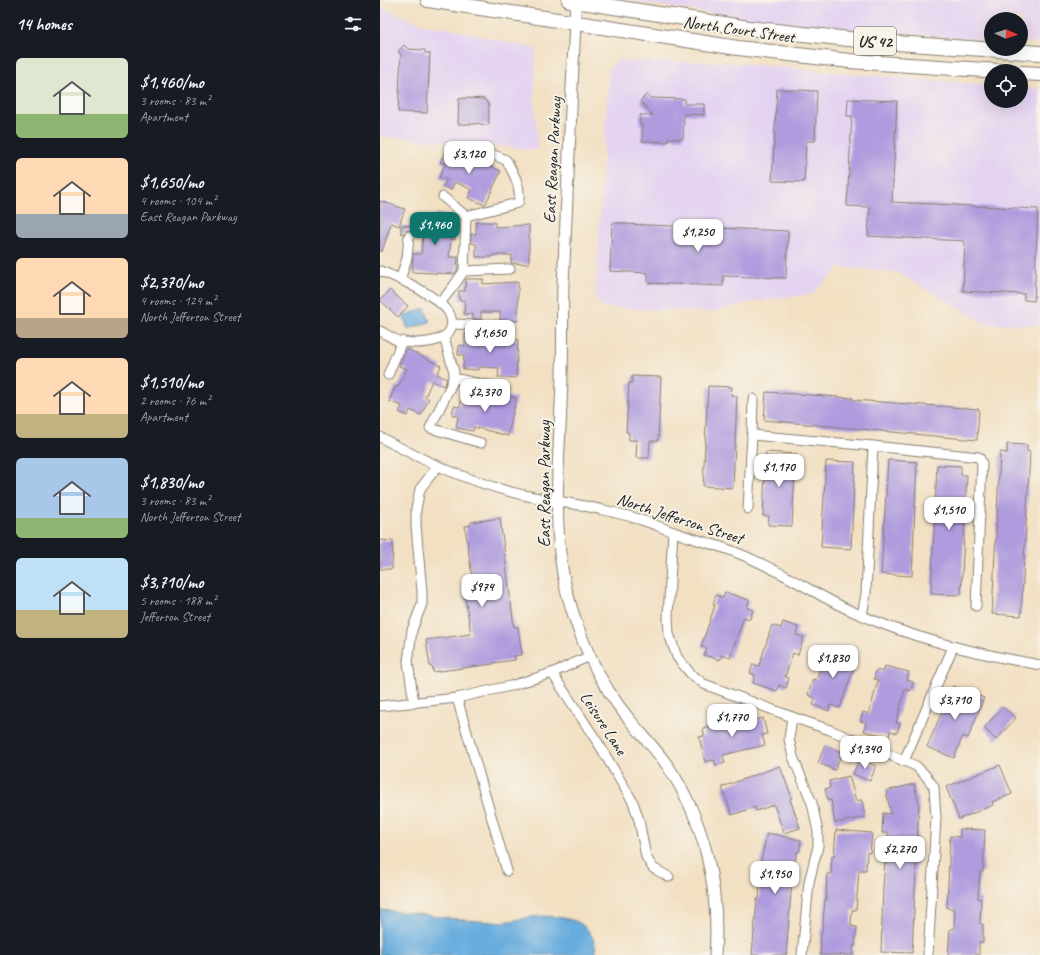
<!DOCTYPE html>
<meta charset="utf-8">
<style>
:root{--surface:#171b24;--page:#20242c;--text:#f1f3f6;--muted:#9ea1a6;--accent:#0f766e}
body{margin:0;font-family:Caveat,sans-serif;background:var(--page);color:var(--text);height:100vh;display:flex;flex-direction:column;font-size:15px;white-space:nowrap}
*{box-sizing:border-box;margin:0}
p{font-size:13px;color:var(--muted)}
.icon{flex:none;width:22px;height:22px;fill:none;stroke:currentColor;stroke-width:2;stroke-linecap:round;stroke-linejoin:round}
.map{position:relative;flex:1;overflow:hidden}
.details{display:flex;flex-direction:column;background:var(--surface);width:380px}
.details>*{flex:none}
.needle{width:26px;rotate:93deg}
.controls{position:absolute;left:604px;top:12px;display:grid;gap:8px}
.controls a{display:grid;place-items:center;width:44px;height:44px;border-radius:50%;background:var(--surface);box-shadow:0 4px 16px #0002;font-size:20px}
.price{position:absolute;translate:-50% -34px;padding:0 9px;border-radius:8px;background:#fff;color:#222;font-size:13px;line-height:26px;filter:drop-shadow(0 1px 2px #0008)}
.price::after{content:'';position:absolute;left:50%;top:24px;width:12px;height:9px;margin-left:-6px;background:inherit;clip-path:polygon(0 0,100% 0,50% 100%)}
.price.selected{background:var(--accent);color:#fff}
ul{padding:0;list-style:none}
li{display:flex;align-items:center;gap:12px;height:100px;padding:0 16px}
li span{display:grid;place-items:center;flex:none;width:112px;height:80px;border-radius:6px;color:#555}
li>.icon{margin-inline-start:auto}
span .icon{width:48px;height:48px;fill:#fffc;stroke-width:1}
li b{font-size:17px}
h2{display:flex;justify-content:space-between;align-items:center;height:48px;padding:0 16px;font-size:17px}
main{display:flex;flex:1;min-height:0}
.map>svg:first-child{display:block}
.built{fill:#e4d3f1}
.water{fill:#69adde;stroke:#42647d}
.building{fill:#af9bde}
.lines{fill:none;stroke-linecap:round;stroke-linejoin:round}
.minor-casing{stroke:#877e70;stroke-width:11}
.tertiary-casing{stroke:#877e70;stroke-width:13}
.primary-casing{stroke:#877e70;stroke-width:16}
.minor{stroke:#fff;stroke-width:9}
.tertiary{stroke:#fff;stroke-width:11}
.primary{stroke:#fff;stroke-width:14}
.labels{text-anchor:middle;stroke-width:4;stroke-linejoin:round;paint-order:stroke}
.shield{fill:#f7f3e8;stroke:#5e5c59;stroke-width:1}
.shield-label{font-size:16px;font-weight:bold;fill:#1c1c1c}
.street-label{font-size:17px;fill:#1c1c1c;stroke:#f7f3e8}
</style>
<main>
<section class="details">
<h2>14 homes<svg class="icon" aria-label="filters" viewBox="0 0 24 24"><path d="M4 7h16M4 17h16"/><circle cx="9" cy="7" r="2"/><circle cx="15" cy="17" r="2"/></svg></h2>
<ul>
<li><span style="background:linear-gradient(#dfe7d0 70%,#8fb573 0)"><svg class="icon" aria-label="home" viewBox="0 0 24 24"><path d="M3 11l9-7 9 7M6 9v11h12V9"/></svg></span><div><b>$1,460/mo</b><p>3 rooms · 83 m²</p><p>Apartment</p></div></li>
<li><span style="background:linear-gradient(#ffd9b3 70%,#9aa5b1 0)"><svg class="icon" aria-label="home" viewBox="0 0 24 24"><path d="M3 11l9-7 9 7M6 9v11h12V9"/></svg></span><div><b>$1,650/mo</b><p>4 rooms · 104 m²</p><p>East Reagan Parkway</p></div></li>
<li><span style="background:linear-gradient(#ffd9b3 75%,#b9a48a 0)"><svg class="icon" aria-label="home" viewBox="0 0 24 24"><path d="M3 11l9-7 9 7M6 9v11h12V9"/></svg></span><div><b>$2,370/mo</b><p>4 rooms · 124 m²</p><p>North Jefferson Street</p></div></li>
<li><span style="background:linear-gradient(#ffd9b3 70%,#c2b280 0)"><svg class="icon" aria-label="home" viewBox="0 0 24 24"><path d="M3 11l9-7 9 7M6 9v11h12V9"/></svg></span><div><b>$1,510/mo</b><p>2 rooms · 76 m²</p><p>Apartment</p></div></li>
<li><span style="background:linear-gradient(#a9c7e8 75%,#8fb573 0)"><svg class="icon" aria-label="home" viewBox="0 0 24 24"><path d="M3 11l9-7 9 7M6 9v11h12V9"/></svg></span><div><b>$1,830/mo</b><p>3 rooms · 83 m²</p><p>North Jefferson Street</p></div></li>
<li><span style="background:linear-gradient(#bfe0f5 65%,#c2b280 0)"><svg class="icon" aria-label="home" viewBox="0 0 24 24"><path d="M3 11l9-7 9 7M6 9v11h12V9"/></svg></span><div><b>$3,710/mo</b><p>5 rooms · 188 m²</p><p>Jefferson Street</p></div></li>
</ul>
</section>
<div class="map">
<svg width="660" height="955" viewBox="0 0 660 955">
<rect width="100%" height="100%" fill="#f7f3e8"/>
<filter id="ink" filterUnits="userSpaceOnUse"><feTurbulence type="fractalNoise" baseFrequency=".025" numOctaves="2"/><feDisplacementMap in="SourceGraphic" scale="8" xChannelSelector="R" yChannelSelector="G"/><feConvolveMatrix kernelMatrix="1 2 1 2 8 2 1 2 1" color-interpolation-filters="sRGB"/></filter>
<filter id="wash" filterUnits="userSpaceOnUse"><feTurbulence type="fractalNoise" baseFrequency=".012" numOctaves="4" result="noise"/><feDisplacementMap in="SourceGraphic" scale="16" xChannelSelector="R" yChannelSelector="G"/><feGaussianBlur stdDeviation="0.9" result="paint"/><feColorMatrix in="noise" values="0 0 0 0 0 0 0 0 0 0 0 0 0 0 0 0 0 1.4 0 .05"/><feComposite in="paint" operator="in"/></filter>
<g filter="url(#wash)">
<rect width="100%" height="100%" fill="#f2e0c3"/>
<g class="built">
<polygon points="242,0 660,0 660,43 641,42 641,19 611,19 611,40 418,26"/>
<polygon points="0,8 49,26 63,27 156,49 154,102 158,150 0,136"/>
<polygon points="237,61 345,62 460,73 611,85 611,101 641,101 641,87 660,89 660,325 606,324 517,272 460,267 432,294 370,302 334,312 222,307 215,296 229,69"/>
</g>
<g class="water">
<polygon points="45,308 50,322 28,329 23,316"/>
<path d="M0 910C39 913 77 921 116 922 129 922 140 919 152 917 163 915 184 917 195 921 208 926 217 941 216 955H0Z"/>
</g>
<g id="blocks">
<g class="building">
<polygon points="24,45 28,49 45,50 45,53 50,53 47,113 18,112 21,55 18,51"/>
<polygon points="397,89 437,91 435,141 426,141 424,182 392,181"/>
<polygon points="267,94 270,98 305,99 304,104 324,104 324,115 304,114 303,139 288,138 288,142 262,141 262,125 260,125 260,115 273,115 260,101"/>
<polygon points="85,98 104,99 109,105 109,125 100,124 98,123 95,124 78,124 79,99"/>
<polygon points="468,99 517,101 512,202 658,209 654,301 644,300 644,294 583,291 585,241 488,236 490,207 467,206 472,116 467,116"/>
<polygon points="75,146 91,154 89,157 121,171 105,205 88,198 92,190 75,182 71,190 63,186 67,180 59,177 65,164 60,162 64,154 69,156"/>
<polygon points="0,201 25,209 19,226 11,223 2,252 0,251"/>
<polygon points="56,214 65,215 65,221 77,222 75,240 71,239 69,257 78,257 77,271 74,274 32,272 33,254 41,254 43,235 35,234 33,231 29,230 26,231 24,234 21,233 21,225 41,227 42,219 55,220"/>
<polygon points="96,222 115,222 115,227 149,225 149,264 131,263 132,255 112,255 112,257 96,257 96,244 91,243 91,234 96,234"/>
<polygon points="232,223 245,223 245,224 408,231 406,278 343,276 343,286 268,283 268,273 230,271"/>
<polygon points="86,279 103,279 103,284 138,282 138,321 120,320 120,312 101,312 101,319 93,319 93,314 84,314 85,300 79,300 79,291 85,291"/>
<polygon points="10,290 28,306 18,317 0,300"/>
<polygon points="93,331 101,331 101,335 103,335 103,339 138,340 136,378 118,377 119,368 100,367 99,370 83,369 84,355 78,355 79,345 85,346 85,334 93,334"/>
<polygon points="27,349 61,366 57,374 67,379 64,386 52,381 45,397 49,399 41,415 30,410 28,416 19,412 22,406 9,401 16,386 18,387 27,369 19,366"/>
<polygon points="252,376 281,377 278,441 270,441 269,458 256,458 257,440 249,440 249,433 246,432 249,383 252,383"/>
<polygon points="328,386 352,387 351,395 357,396 353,488 323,486"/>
<polygon points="92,388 100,390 98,399 117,403 118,395 136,398 128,436 94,427 93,431 76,428 78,416 72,415 74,406 80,407 82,393 90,395"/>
<polygon points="386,392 473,398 473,400 599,409 597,440 384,420"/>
<polygon points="627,444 647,445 647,451 650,452 641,616 612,614 620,452 627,453"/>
<polygon points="386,452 416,454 412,526 388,525 389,516 383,516"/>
<polygon points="508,460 537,462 532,576 501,574"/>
<polygon points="446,461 475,462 471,549 441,547"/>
<polygon points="557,465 581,466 581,475 587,475 581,595 551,594"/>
<polygon points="120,518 134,627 138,627 142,655 134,656 135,660 113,663 113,664 53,672 52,666 50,667 46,640 91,634 83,585 93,584 85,526 91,525 91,522"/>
<polygon points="0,540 13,541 12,569 0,569"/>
<polygon points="345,592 369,600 367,608 373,610 370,619 364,617 350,658 342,655 340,660 324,655 327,648 321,647 335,605 333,605 336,595 343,598"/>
<polygon points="403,622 418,627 416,635 424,637 418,655 413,653 405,677 409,678 406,688 399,685 397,691 373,683 375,675 370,673 373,664 379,666 392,625 401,628"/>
<polygon points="457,647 473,653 470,660 476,662 460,708 450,705 449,711 433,705 435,698 428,695 433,679 436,680 447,650 455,653"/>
<polygon points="505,666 529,672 527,680 533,682 531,691 525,689 516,723 520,724 517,733 510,731 509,737 484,731 486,723 480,721 483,712 489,714 498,680 494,679 496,670 503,672"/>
<polygon points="573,686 604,698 588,738 583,736 574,758 547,747"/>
<polygon points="623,707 636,718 616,740 604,728"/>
<polygon points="374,716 375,720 383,718 387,734 382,735 385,745 343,755 345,763 336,765 334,760 325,762 319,737 324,736 323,728"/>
<polygon points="445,745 462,752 455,770 438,763"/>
<polygon points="479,760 496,766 490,781 473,774"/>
<polygon points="620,765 632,794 612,802 613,805 579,819 566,787"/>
<polygon points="400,766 412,798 410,799 420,828 404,833 394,805 376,811 375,807 352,815 342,787"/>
<polygon points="469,776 476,801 482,800 485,817 455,823 451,800 448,801 445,789 450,788 449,781"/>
<polygon points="534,784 539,805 532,953 501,952 503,887 505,863 507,863 508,833 502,833 503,813 511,814 506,791"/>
<polygon points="580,829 605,830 603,872 600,872 598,898 601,899 600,924 603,924 603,942 599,942 599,955 568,955 570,929 574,929 575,909 567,908 570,836 580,837"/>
<polygon points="456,830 492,833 490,853 487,852 486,870 479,870 476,910 472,910 471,926 477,927 475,946 473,946 473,955 440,955 441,932 442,932 445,900 446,900 447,874 451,874 452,856 454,856"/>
<polygon points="387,833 421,840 419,852 417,852 411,880 412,880 406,955 372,955 377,899 379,899 381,870 379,870"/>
</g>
</g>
</g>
<g filter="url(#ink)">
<use href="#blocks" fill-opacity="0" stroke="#877e70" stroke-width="1"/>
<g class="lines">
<g class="minor-casing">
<g id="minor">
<polyline points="63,197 86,216"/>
<path d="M0 271C17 277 63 298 70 315 81 343 37 346 19 341 13 339 6 334 0 331"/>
<polyline points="84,271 130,269"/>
<polyline points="20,280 27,258 29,236"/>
<path d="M60 303 73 287 84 271 86 216 138 203C143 189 133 172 126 160L114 155"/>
<polyline points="72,324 124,326"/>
<polyline points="64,337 74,372 72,383 50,428 101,443"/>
<polyline points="8,375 22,341"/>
<polyline points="73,378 125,389"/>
<polyline points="372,435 373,399"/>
<path d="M0 437C45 462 92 483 143 495 170 500 197 504 223 510 237 513 251 516 264 521 275 524 286 530 297 533 313 539 329 543 344 548 388 563 426 589 467 609 529 638 594 653 660 665"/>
<polyline points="368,509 372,435 493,446"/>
<polyline points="293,532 288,616 289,634 297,657 310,673 324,684 412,717"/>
<polyline points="482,615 486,594 493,446 599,457 602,463 596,606"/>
<polyline points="172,673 210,656"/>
<polyline points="77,698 127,871"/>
<polyline points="34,703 28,662 32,630 42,604 42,592 36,526 36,509 40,489 57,467"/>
<polyline points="0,706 77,698 130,686 172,673 220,746 253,802 259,820 266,857 273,868 289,877"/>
<polyline points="524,761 573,647"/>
<polyline points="422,955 429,882 438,846 438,832 432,803 413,757 409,739 412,717 450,730 536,766 546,776 554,787 556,818 548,955"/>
</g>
</g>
<g class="tertiary-casing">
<path id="tertiary" d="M196 0C191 95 187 190 183 285 182 315 183 345 182 375 181 444 170 521 186 589 198 635 218 682 249 719 261 734 275 748 287 765 325 820 340 889 335 955"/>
</g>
<g class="primary-casing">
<g id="primary">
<polyline points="48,0 358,48 470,61 619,71"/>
<polyline points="189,0 369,28 487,41 660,53"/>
<polyline points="641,73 660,74"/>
</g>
</g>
<use href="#minor" class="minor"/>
<use href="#tertiary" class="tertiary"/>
<use href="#primary" class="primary"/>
</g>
</g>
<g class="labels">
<rect class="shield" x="474" y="27" width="42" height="28" rx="3"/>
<g class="shield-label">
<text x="495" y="47">US 42</text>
</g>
<g class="street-label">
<text transform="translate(359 29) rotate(8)" y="6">North Court Street</text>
<text transform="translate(172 160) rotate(-87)" y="6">East Reagan Parkway</text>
<text transform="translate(164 484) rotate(-90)" y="6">East Reagan Parkway</text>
<text transform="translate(300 518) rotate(18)" y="6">North Jefferson Street</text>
<text transform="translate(224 723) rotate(57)" y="6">Leisure Lane</text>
</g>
</g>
</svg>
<div class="controls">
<a><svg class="needle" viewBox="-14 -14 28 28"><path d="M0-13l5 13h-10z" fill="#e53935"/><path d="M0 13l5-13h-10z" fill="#9ea1a6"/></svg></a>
<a><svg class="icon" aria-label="locate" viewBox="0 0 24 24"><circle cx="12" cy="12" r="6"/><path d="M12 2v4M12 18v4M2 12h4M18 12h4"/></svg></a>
</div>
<b class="price" style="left:89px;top:175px">$3,120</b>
<b class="price selected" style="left:55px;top:246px">$1,460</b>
<b class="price" style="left:318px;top:253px">$1,250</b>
<b class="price" style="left:110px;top:354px">$1,650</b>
<b class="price" style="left:105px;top:413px">$2,370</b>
<b class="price" style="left:399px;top:488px">$1,170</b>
<b class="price" style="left:569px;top:531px">$1,510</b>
<b class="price" style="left:102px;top:608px">$974</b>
<b class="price" style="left:453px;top:679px">$1,830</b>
<b class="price" style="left:575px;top:721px">$3,710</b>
<b class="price" style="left:352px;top:738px">$1,770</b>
<b class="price" style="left:485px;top:770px">$1,340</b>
<b class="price" style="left:520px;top:870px">$2,270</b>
<b class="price" style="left:395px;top:895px">$1,950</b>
</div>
</main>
